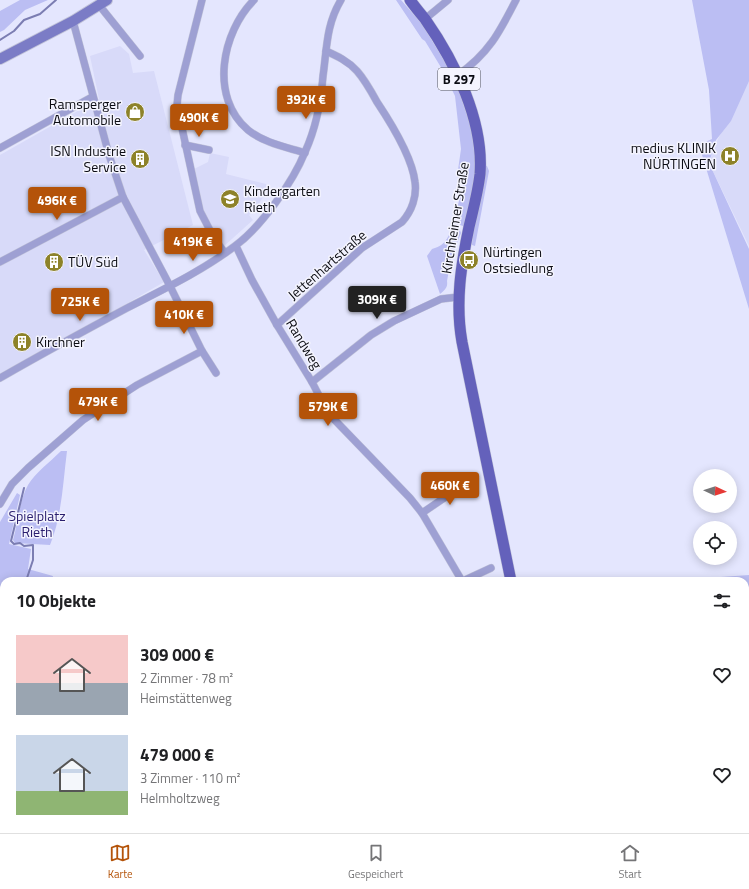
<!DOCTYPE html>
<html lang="de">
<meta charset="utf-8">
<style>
:root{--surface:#fff;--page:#f6f6f6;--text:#202124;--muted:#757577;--line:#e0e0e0;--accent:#b45309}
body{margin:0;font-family:"Titillium Web",sans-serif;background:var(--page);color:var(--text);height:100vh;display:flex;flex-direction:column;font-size:15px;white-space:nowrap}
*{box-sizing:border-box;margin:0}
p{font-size:13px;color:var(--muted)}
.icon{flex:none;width:22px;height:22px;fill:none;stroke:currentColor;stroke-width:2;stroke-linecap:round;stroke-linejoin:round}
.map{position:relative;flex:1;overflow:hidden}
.side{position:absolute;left:0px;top:577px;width:749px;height:256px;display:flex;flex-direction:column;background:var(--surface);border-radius:12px 12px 0 0;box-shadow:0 2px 10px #0003}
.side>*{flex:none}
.needle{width:26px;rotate:94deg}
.fabs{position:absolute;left:693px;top:469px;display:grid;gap:8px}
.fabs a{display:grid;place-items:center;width:44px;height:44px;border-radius:50%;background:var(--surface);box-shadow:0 2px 10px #0003;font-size:20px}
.price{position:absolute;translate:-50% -34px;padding:0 9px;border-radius:4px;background:var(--accent);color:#fff;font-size:13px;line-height:26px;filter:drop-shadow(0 1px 2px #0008)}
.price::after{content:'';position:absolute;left:50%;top:24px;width:12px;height:9px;margin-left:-6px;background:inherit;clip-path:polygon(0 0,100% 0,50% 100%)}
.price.current{background:#222;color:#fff}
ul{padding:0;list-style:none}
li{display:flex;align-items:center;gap:12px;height:100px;padding:0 16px}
li span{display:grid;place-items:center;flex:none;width:112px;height:80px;border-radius:0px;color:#555}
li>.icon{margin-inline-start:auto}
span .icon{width:48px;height:48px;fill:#fffc;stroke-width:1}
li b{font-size:17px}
h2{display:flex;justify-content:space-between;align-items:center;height:48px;padding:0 16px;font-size:17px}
.tab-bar{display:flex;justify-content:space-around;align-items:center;height:56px;border-top:1px solid var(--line);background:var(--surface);font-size:11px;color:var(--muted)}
.tab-bar a{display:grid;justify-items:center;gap:2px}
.tab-bar .current{color:var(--accent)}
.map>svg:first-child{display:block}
.built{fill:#d8daf9}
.green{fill:#bbbef3}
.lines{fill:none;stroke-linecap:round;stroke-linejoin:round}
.stream{stroke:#7b7db2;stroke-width:2}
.street-casing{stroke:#c1c3d8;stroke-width:8}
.secondary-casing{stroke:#c1c3d8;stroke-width:12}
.primary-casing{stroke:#c1c3d8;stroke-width:12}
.street{stroke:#9ea0d3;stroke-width:7}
.secondary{stroke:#7b7cc6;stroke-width:10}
.primary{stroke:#6461bb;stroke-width:11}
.labels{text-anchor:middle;stroke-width:3;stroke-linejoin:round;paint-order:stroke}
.shield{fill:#f4f4fe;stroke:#51525a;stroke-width:1}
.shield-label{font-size:13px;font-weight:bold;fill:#0b0c13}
.poi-label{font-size:14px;fill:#0b0c13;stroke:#f4f4fe;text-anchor:start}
.street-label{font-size:14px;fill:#0b0c13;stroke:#f4f4fe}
.park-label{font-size:14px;fill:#291d6e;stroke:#f4f4fe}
</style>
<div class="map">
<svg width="749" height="833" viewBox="0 0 749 833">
<rect width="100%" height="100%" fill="#e4e6fe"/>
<g class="built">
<polygon points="120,46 129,54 133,73 154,71 193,225 144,250 164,282 0,377 0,155 99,99 90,56"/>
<polygon points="749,78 749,246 709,163 717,141"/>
<polygon points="210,153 229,157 226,174 266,184 266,192 257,207 249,215 253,220 223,247 201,207 192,170 208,162"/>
</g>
<g class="green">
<polygon points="20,0 48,0 25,10 4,30 0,32 0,11"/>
<polygon points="396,0 401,0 422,24 448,67 457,85 472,130 478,163 466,227 460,225 456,212 465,179 457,177 461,149 455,96 442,69 425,41 422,39"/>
<polygon points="692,0 749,0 749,81 731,121 716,140 709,163 749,249 749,309 699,145 712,139 709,90"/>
<polygon points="484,165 487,166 489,171 475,246 472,245 473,228"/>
<path d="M455 216 461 233 451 259 447 281C448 287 445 290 440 294L427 256 432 249C449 245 451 230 455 216Z"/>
<path d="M61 451H67C63 482 62 516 50 545L15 543 13 540C18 523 19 501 28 485 36 472 50 462 61 451Z"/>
<polygon points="17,493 20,495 9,544 31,549 28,569 53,576 52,581 4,581 4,688 0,688 0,522"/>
<polygon points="749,575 749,655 745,685 745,581 720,581 721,577"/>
<polygon points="4,721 4,829 18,829 17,833 0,833 0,740"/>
<polygon points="215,829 252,829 255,833 211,833"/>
<polygon points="431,829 534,829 533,833 432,833"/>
</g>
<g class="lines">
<g class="stream">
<polyline points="0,40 14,31 24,20 40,14 56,0"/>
<polyline points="24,488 11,541 14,544 20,543 24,546 33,545 33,560 26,581"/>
<polyline points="0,672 4,652"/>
</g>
<g class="street-casing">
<g id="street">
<polyline points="202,0 178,95 177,105 200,211 214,238 225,253"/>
<path d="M254 0C222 32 209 97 248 130 264 143 286 147 305 153"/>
<polyline points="99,5 140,56"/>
<polyline points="425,19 448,0"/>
<polyline points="73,21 109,155 123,197 170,286 202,351 216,373"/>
<path d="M458 75C489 53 499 33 516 0"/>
<polyline points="185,145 209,150"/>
<polyline points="0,148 92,97"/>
<polyline points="236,246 252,280 277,325 312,382 328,413 410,498 422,513 462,581"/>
<polyline points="0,262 123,197"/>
<path d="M277 325 362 248 402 222C412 211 417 196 415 182 412 156 391 123 377 102 371 91 365 80 357 71 348 61 337 56 326 51"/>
<path d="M0 378C42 354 84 331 127 308 164 289 202 271 235 246 261 227 293 182 305 152 316 128 321 102 323 76 327 48 326 25 341 0"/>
<polyline points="312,382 371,335 394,321 441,299 458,297"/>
<polyline points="0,504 12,484 28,468 83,420 137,385 202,351"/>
<polyline points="422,513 450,494 469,484"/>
<polyline points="463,581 491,568"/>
</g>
</g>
<g class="secondary-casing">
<polyline id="secondary" points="0,59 73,21 107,0"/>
</g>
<g class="primary-casing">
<g id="primary">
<path d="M410 0C415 7 420 13 425 19 455 62 484 121 480 174 478 192 473 210 469 227 461 265 455 303 462 342L511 581"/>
<polyline points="544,833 544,829"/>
</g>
</g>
<use href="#street" class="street"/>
<use href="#secondary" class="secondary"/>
<use href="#primary" class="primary"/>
</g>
<defs>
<g id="shop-disc" transform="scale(1)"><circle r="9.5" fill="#8d8229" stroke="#f4f4fe"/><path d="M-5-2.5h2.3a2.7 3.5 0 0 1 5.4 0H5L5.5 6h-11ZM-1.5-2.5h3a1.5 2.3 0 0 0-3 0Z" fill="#fff"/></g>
<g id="hospital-disc" transform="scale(1)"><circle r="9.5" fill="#8d8229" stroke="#f4f4fe"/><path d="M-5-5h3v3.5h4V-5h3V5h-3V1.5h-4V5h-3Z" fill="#fff"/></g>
<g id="building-disc" transform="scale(1)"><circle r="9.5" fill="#8d8229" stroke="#f4f4fe"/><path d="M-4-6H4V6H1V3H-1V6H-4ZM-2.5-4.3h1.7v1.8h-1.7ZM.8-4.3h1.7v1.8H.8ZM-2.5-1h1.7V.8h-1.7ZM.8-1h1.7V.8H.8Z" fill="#fff"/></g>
<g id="school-disc" transform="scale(1)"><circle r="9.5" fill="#8d8229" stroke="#f4f4fe"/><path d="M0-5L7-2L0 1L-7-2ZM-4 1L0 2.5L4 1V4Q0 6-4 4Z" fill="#fff"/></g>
<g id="bus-disc" transform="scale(1)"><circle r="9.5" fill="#8d8229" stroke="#f4f4fe"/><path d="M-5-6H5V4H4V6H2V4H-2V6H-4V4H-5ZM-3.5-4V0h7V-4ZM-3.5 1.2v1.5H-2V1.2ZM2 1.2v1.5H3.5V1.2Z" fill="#fff"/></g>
</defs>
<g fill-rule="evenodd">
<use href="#shop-disc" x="135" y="112"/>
<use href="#hospital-disc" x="730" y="156"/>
<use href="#building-disc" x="140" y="159"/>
<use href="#school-disc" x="230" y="199"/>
<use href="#bus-disc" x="469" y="260"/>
<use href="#building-disc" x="54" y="262"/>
<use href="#building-disc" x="22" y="342"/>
</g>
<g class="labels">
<rect class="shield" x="438" y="68" width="42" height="22" rx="3"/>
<g class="shield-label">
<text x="459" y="84">B 297</text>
</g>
<g class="poi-label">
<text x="121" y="109" text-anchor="end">Ramsperger<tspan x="121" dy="16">Automobile</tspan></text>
<text x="716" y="153" text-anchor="end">medius KLINIK<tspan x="716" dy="16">NÜRTINGEN</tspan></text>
<text x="126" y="156" text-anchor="end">ISN Industrie<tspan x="126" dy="16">Service</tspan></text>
<text x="244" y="196">Kindergarten<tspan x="244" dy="16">Rieth</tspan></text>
<text x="483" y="257">Nürtingen<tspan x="483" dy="16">Ostsiedlung</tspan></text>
<text x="68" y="267">TÜV Süd</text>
<text x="36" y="347">Kirchner</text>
</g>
<g class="street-label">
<text transform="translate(455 218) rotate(-81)" y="5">Kirchheimer Straße</text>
<text transform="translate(327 265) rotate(-41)" y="5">Jettenhartstraße</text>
<text transform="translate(304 344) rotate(59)" y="5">Randweg</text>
</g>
<g class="park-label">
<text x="37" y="521">Spielplatz<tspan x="37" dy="16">Rieth</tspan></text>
</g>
</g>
</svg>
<div class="fabs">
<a><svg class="needle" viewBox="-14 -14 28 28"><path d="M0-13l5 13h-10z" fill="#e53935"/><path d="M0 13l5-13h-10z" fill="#757577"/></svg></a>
<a><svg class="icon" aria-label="locate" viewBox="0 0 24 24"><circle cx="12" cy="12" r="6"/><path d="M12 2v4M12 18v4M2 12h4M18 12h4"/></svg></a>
</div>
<b class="price" style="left:306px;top:120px">392K €</b>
<b class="price" style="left:199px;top:138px">490K €</b>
<b class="price" style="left:57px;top:221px">496K €</b>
<b class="price" style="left:193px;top:262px">419K €</b>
<b class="price current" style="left:377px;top:320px">309K €</b>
<b class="price" style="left:80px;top:322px">725K €</b>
<b class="price" style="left:184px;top:335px">410K €</b>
<b class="price" style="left:98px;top:422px">479K €</b>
<b class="price" style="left:328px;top:427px">579K €</b>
<b class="price" style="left:450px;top:506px">460K €</b>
<section class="side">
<h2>10 Objekte<svg class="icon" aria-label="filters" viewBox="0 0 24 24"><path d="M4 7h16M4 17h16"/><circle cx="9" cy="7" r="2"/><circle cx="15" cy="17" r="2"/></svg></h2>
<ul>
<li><span style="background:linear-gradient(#f6c9c9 60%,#9aa5b1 0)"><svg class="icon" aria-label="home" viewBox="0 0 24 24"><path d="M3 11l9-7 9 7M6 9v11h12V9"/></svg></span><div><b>309 000 €</b><p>2 Zimmer · 78 m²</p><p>Heimstättenweg</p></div><svg class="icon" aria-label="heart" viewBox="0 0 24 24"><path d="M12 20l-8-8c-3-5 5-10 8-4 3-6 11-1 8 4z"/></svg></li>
<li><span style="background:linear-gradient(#c9d6e8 70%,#8fb573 0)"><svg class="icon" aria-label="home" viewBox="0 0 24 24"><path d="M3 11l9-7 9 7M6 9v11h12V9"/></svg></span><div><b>479 000 €</b><p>3 Zimmer · 110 m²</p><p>Helmholtzweg</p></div><svg class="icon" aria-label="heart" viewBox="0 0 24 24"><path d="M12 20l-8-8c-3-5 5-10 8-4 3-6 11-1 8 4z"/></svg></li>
</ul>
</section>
</div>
<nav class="tab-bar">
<a class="current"><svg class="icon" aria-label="map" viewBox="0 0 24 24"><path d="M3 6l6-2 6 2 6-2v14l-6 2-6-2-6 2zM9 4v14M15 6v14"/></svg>Karte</a>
<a><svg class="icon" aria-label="saved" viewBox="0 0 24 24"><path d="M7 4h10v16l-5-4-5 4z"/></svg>Gespeichert</a>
<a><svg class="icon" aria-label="home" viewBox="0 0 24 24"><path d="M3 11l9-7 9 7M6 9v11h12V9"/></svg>Start</a>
</nav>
